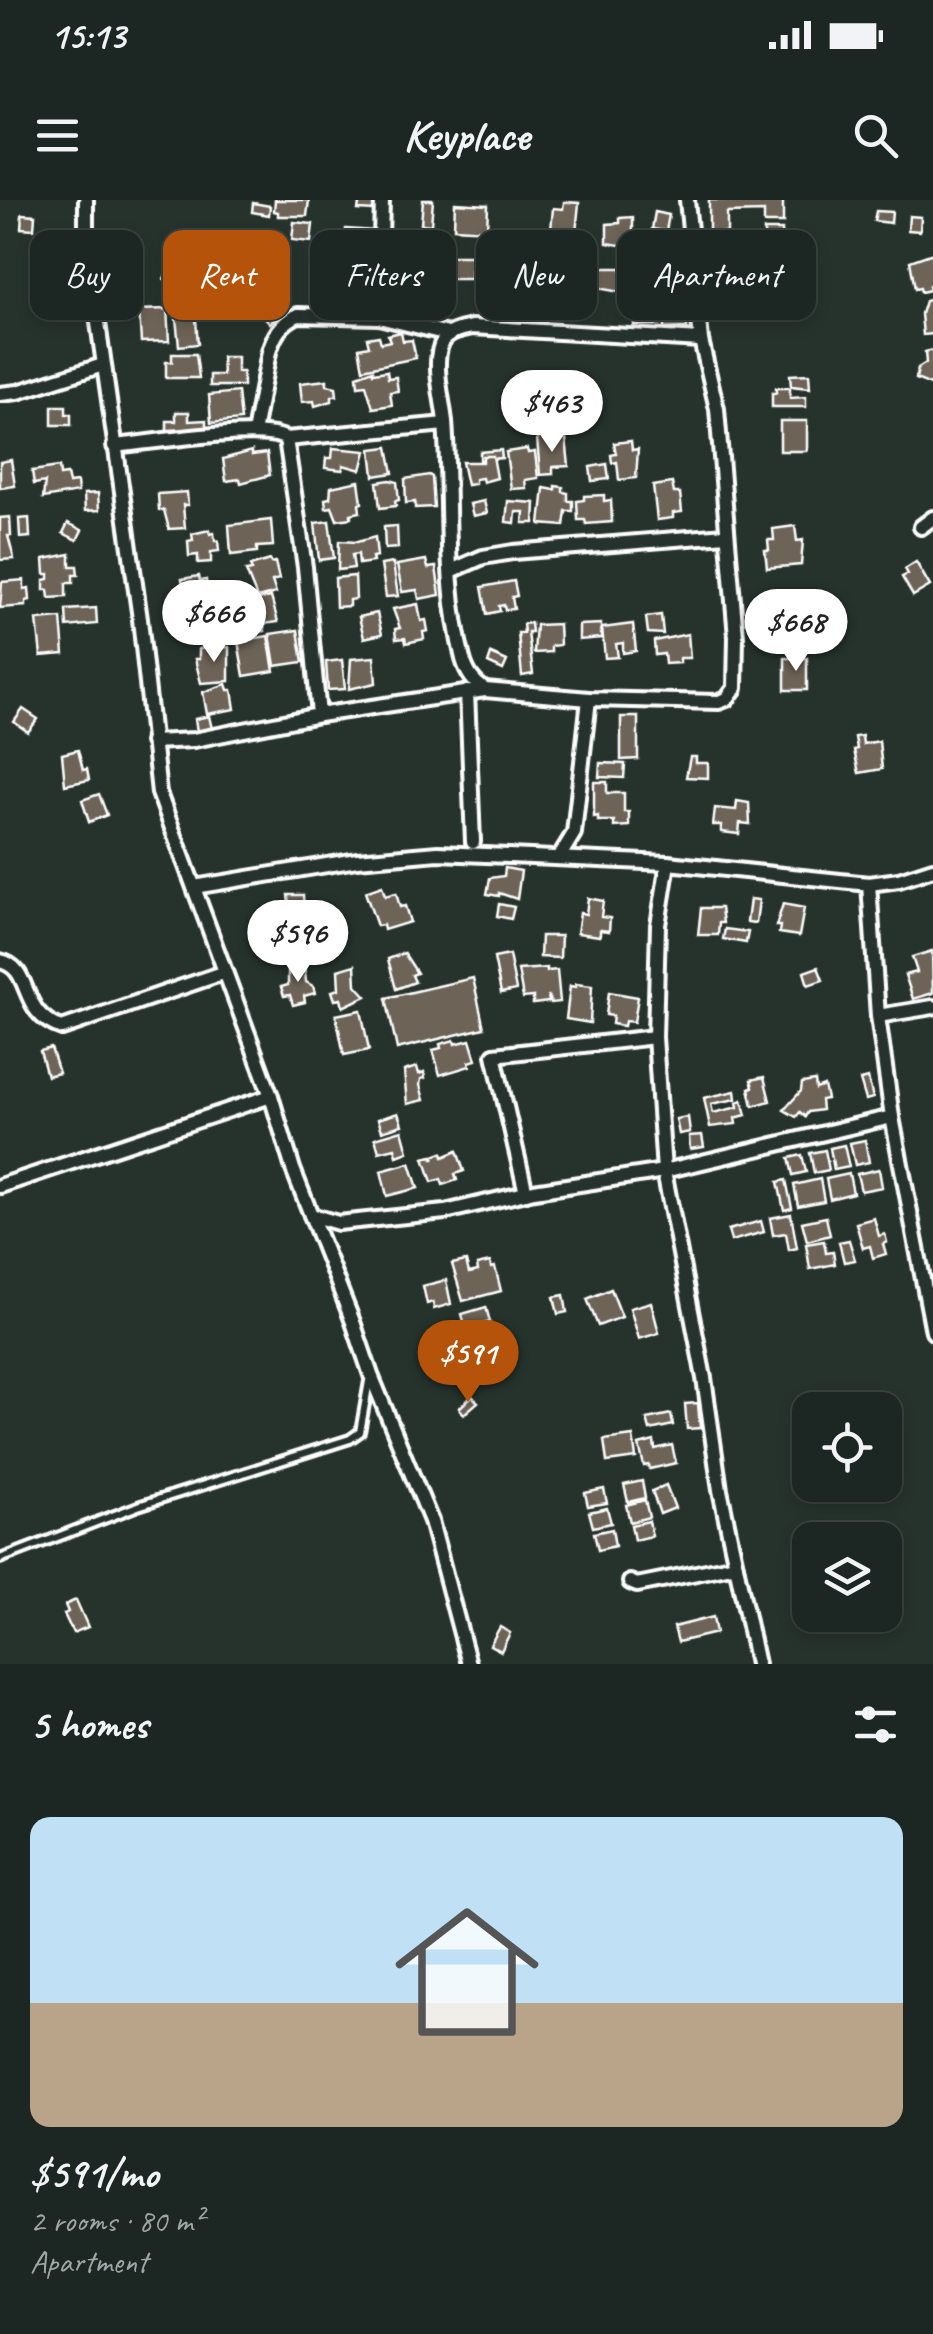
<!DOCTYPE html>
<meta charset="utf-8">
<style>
:root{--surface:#1c2622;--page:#252e2a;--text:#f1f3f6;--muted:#a0a5a5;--line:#3a4340;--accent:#b45309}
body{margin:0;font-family:Caveat,sans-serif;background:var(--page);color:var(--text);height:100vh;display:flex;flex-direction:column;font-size:38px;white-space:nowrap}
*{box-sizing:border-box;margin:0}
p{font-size:32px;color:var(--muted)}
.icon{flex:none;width:55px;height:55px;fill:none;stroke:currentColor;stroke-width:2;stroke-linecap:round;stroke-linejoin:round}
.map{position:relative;height:1464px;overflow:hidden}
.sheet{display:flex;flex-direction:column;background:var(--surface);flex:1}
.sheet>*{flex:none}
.banner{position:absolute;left:30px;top:30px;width:875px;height:90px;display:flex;gap:20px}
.tools{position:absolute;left:792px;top:1192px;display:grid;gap:20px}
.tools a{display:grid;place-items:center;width:110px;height:110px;border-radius:20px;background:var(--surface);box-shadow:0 5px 15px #0003,0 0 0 2px var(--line);font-size:50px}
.price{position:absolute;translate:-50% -85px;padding:0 22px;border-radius:35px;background:#fff;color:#222;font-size:32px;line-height:65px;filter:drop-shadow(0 2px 5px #0008)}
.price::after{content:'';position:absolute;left:50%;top:60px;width:30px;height:22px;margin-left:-15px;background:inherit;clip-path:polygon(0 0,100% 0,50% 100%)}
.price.on{background:var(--accent);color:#fff}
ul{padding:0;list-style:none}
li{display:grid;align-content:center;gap:20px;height:530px;padding:0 30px}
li+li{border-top:2px solid var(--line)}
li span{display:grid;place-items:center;height:310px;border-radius:20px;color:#555}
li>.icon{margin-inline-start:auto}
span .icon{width:180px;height:180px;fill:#fffc;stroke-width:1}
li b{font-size:42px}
h2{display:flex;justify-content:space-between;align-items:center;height:120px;padding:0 30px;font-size:42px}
.pill{padding:0 35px;border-radius:20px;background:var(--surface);box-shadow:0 5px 15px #0003,0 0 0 2px var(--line);font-size:35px;line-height:90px}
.pill.on{background:var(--accent);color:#fff}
.status{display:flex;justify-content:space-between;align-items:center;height:70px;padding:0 50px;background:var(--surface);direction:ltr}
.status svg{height:28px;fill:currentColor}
header{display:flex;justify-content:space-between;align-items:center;height:130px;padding:0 30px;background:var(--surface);font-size:45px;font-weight:700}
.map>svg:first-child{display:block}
.building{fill:#6d6357;stroke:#fff;stroke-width:2.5}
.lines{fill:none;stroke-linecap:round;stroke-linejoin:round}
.service-casing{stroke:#fff;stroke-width:14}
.minor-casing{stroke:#fff;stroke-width:20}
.service{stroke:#26332d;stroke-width:6}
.minor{stroke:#26332d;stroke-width:12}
</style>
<div class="status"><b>15:13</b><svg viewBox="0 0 49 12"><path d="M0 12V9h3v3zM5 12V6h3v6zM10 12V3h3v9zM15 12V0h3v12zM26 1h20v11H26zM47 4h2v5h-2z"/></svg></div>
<header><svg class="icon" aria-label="menu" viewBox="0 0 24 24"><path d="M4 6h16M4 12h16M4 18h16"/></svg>Keyplace<svg class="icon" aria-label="search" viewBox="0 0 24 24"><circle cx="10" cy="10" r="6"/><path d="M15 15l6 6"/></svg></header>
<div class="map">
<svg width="933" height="1464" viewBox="0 0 933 1464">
<rect width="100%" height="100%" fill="#26332d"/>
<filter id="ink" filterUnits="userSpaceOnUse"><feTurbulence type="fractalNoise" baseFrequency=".01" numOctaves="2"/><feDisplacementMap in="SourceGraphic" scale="20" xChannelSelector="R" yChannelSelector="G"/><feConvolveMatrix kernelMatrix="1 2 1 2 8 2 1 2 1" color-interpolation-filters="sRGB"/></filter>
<g filter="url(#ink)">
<g class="building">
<polygon points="275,0 309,0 307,16 278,16 278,12 274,11"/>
<polygon points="360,0 375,0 375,11 358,10"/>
<polygon points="423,0 433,0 431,25 421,24"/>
<polygon points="709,0 783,0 783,23 764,23 764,12 727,13 727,33 709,33"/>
<polygon points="564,2 579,3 575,43 550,41 553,8 563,9"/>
<polygon points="253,3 270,6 269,15 252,12"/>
<polygon points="455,3 488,5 487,30 454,28"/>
<polygon points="876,11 892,12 891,23 874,21"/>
<polygon points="655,12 669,15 666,31 652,29"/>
<polygon points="22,14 35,15 34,29 21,28"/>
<polygon points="909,16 921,17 920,31 908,30"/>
<polygon points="633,17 633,47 607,43 607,24 620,23 620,18"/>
<polygon points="294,22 313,24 311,42 292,40"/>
<polygon points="346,29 375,31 373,61 344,60"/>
<rect x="764" y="30" width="18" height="18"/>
<polygon points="41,37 55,40 52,55 38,53"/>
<polygon points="763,47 767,72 744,77 741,57 751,55 750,49"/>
<polygon points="539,48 579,52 578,62 561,60 561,70 538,68"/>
<polygon points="933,53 933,85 929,86 930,90 921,92 920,88 915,89 910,61"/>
<polygon points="449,56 473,56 470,79 444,79 444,66 449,66"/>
<polygon points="650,56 670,59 673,78 662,78 662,83 643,82 644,63 650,63"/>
<polygon points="344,63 372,64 370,95 343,94"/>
<polygon points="170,66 188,74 181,87 164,79"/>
<polygon points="625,67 633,67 632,88 624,88"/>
<polygon points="594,68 622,68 620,92 592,87"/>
<polygon points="542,72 582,77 578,112 548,110 550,98 562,99 562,94 540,92"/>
<polygon points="252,86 279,115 270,123 243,94"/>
<polygon points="792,95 794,112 773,114 771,97"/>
<polygon points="633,96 647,96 647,110 659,110 659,125 634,125"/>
<polygon points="754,98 754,103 764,102 765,111 759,112 760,119 738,121 737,117 731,118 730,105 738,104 737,100"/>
<polygon points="933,99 933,134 923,135 921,114 925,101"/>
<polygon points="195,107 198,144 179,146 175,109"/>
<polygon points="167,109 169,141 141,142 139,110"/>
<polygon points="687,112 687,128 664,129 664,113"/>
<polygon points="401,132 403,141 412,140 416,158 363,169 359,148 369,146 367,138 379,136 381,143 390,141 388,135"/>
<polygon points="933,150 933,186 916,179 918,168 926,163 925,152"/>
<polygon points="172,154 196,154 199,178 166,178 166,162 172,162"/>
<polygon points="222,157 237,157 237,172 243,172 243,186 210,186 210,175 223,175"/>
<polygon points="373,170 373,173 387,171 388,178 396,177 398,191 390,192 392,205 373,208 366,185 358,186 357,176"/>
<polygon points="809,174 810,188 791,186 790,175"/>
<polygon points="327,180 327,185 336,187 337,196 332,196 332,201 315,206 314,201 302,202 300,183"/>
<polygon points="776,188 790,188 790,198 806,197 806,207 772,207 772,193 776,193"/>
<polygon points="238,192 241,220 211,223 209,195"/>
<polygon points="52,206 66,206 66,214 71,214 71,225 52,225"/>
<polygon points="176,212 189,212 189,221 206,220 206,229 167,230 167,221 176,221"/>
<rect x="780" y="221" width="27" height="30"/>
<polygon points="549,237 549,240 566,238 569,266 553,267 553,274 540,275 537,238"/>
<polygon points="631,241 632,250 638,249 636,278 619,280 617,262 612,263 611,255 616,254 614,243"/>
<polygon points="388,247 393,273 374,276 371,249"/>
<polygon points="333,248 366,251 361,270 343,265 343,270 325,268 326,258 332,258"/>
<polygon points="527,249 528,253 535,252 538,278 525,280 526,288 511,289 506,252"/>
<polygon points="501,250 502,258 480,260 480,252"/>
<polygon points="252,251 252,255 267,253 270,275 241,283 240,279 226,281 223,259"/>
<polygon points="483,256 493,256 497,278 483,282 482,278 475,279 475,284 467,285 462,262 483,262"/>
<polygon points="11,260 15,286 0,288 0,262"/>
<polygon points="607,264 609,279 592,281 590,267"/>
<polygon points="59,267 60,275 67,274 69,283 77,282 78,292 43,298 45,282 34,284 32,271"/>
<polygon points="429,275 432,277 434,307 415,308 415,302 406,303 405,279"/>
<polygon points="390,280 397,282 399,300 395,301 396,306 380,308 377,282"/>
<polygon points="359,281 362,303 359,304 360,312 351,314 351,318 337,320 332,307 326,308 325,299 330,298 331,287"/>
<polygon points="672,283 674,293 680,293 682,312 673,313 673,318 657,320 653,286"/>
<polygon points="555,286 563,287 563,292 568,293 568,301 573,301 573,311 566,311 564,326 540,324 544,288 555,290"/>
<polygon points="187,292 188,305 183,305 185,328 169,329 164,310 159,310 158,294"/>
<polygon points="98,293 99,310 85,311 84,294"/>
<polygon points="604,295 604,301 611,300 612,322 586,324 585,320 578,320 577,301 584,300 584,296"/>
<polygon points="484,301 487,313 473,316 470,304"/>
<polygon points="508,301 535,303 534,323 523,323 524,312 516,312 515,323 506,322"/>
<polygon points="10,317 11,336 8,336 14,359 0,360 0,318"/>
<polygon points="29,318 30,337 20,338 19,319"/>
<polygon points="271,320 273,346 257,347 257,352 231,355 229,325"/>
<polygon points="329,321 334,358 319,360 315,323"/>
<polygon points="68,323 82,330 77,340 63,333"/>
<polygon points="397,326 398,348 385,349 384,327"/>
<polygon points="795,326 797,341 803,340 801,365 767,368 765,350 769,350 768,340 774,340 773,329"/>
<polygon points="209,330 210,334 214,333 215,341 218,341 219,351 211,352 211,362 198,363 198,355 189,356 188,341 193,340 192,334"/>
<polygon points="375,337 377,356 372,357 373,362 359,364 358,354 352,355 354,368 338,370 339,341 357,342"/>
<polygon points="70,354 70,366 77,366 78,375 73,375 73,383 66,383 66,397 49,398 48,390 44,390 44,380 49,379 49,374 45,374 44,359"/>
<polygon points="270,360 271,363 275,362 279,379 272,381 276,393 257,398 246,371 252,370 250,366"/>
<polygon points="426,360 428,368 436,367 440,395 419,399 417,390 402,392 397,365"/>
<polygon points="916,362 930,386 913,396 902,377 908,374 905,369"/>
<polygon points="393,363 398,396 386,397 381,365"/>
<polygon points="199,376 200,381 206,380 208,394 224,391 225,402 187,408 182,379"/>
<polygon points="355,376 356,399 349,400 349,406 336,407 335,378"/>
<polygon points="24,380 24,389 29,388 30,400 26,401 26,406 0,408 2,382"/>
<polygon points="514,381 517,396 512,397 514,409 505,410 504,405 499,406 500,411 487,414 482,387"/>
<polygon points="271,397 278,422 264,424 265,431 248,434 246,422 252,420 249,401"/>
<polygon points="418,404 421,421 426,420 428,431 423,432 424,439 406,443 405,438 396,439 395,429 400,428 393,409"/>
<polygon points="96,408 97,424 67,427 66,410"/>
<polygon points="377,413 382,434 364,438 359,417"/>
<polygon points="221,414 224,440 210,441 207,416"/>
<polygon points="661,415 663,434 648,433 646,417"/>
<polygon points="61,418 64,454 41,456 37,420"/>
<polygon points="531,423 532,432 528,432 533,474 522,476 518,433 524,433 523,424"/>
<polygon points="559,424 560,445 551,446 551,452 534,453 536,425"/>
<polygon points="601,424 601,438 579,440 579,425"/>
<polygon points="633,424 636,451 623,453 623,443 616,444 618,457 605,458 602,428"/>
<polygon points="298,430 303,462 275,466 270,434"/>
<polygon points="688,434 690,458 680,458 680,463 665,464 664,454 655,455 654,441"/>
<polygon points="268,436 274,471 244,476 238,441"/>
<polygon points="229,447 229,481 201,483 195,459 199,459 199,449"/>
<polygon points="491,454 507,461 503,470 488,463"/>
<polygon points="374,457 376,483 349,489 351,459"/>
<rect x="785" y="458" width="22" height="32"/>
<polygon points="342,460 345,489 328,490 326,462"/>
<polygon points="226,484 228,490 232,490 235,509 207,514 203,492"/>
<polygon points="23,509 38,519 28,532 14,522"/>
<polygon points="209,516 212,529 197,532 195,519"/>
<polygon points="621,517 638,517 638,559 621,560"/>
<polygon points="862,536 863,544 879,541 882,569 859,573 854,550 857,549 855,537"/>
<polygon points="78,550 83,570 87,569 89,580 65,585 62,554"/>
<polygon points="690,557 696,557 696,563 708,563 708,578 686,577"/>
<polygon points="600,563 625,564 624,578 599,577"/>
<polygon points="594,582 607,582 607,593 624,593 624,612 629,612 629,626 614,627 614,621 598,621 598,616 594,617"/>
<polygon points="99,594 107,615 89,622 82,600"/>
<polygon points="737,601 749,603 750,624 740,623 739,634 721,632 721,625 713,625 715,608 736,610"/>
<polygon points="505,668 521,671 517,699 499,693 499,696 487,694 490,678 504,676"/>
<polygon points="382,686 385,696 396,693 400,707 405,706 410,722 384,730 383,725 377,726 365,692"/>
<polygon points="288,695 303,695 304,710 316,710 316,732 286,737 286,723 281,723 281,705 289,705"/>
<polygon points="588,698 603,701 601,717 610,718 609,731 600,730 600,736 577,733 580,713 586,714"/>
<polygon points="750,699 759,700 756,723 747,722"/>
<polygon points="499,704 514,707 511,719 497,716"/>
<polygon points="783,704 804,708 799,736 779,733 780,726 776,726"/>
<polygon points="701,708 721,708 723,723 719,723 718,735 698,735"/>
<polygon points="725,729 748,732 746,743 723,739"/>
<polygon points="541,736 561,736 560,758 540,757"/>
<polygon points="932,751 933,793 913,799 905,775 917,772 912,757"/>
<polygon points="404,753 417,773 412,775 415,782 396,789 388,759"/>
<polygon points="509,755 516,790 501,793 494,758"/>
<polygon points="304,763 306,782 313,786 315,793 304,796 305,802 293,805 290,795 284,796 281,787 288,785 288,767"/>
<polygon points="355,765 356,785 366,796 343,807 341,799 335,800 332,791 339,789 338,770"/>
<polygon points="818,767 823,780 808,785 804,772"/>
<polygon points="547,768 547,771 557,770 560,802 551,803 548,795 549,802 533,804 533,797 523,798 518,770"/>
<polygon points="473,778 484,828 397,849 386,798"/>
<polygon points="576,784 592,786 590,823 566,819 570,786 576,787"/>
<polygon points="609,792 638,797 634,822 625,821 624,826 612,824 613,816 606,815"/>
<polygon points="361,810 369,850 344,855 336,815"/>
<polygon points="454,840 455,844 470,840 476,860 469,862 470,866 440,875 433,850 441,848 440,844"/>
<polygon points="51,848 59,873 47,876 40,851"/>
<polygon points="417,867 419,874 424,872 425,878 421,879 420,885 424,900 407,904 404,871"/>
<polygon points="764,877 770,901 753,906 749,888 753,887 751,880"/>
<polygon points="868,878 873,898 866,900 860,880"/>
<polygon points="815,881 816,889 824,886 827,899 821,900 822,910 808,912 805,917 800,912 796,917 784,910 801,891 802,883"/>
<polygon points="735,891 736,899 711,904 713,913 738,907 737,902 742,900 746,915 735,918 736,924 710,927 704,898"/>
<polygon points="398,913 402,925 382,931 378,919"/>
<polygon points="688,917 690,932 679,934 676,919"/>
<polygon points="402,930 408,952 397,956 395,948 379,952 375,938"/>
<polygon points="702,935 704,947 690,949 689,936"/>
<polygon points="865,940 869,962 855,965 850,943"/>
<polygon points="844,945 849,967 834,970 830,948"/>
<polygon points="825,950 829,970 814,973 810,953"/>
<polygon points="457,951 464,971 455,974 457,980 443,985 441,979 432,982 424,958 432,956 433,960 434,956 442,953 443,957"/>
<polygon points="802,955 806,972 793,975 789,958"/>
<polygon points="410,963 418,988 387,996 381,971"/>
<polygon points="879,969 882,987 861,991 857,974"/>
<polygon points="849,974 853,993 830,999 826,979"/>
<polygon points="820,979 824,1001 798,1006 794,985"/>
<polygon points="786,980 792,1008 784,1010 778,982"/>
<polygon points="791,1014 797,1048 789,1050 786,1033 773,1035 770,1018"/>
<polygon points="826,1017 830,1035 807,1041 802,1022"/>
<polygon points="874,1018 879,1036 885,1034 887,1042 883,1044 886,1054 873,1058 870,1046 863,1048 856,1023"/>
<polygon points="761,1021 764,1032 731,1041 728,1030"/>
<polygon points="849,1040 855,1060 844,1062 839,1042"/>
<polygon points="824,1041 826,1053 833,1052 835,1064 810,1069 806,1044"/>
<polygon points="466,1061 469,1073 478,1071 477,1065 490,1062 491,1068 495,1067 501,1091 463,1101 452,1064"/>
<polygon points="446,1080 451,1104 434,1109 433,1102 427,1104 423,1086"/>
<polygon points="611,1089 622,1117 598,1126 587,1099"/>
<polygon points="564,1095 567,1112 558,1114 554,1097"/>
<polygon points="651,1102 659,1133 639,1139 630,1108"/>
<polygon points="486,1107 490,1122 466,1129 462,1114"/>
<polygon points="472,1196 478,1202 464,1214 459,1208"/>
<polygon points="698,1203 700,1228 687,1229 685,1204"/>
<polygon points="671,1214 673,1225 650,1230 647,1219"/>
<polygon points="633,1236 636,1258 607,1262 604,1240"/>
<polygon points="654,1241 655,1249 672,1245 676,1263 650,1269 649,1265 644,1266 639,1245"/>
<polygon points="642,1281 645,1298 628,1302 624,1285"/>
<polygon points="666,1285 675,1308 660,1314 652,1291"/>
<polygon points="604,1289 607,1303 588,1306 585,1293"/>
<polygon points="645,1300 649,1317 630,1322 626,1305"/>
<polygon points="607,1308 611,1323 593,1327 589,1312"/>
<polygon points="649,1321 652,1336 634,1340 631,1325"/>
<polygon points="612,1329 615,1346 598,1350 594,1333"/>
<polygon points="76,1400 88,1427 73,1433 64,1414 68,1412 65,1405"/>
<polygon points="713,1417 716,1433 678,1442 674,1427"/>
<polygon points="500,1427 510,1433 501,1451 490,1445"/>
</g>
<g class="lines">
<g class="service-casing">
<polyline id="service" points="0,1359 138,1306 350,1239 360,1232 369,1181"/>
</g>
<g class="minor-casing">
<g id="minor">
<path d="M687 0 701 140 717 209 736 437 735 488 727 499 719 502 589 499 485 490C473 482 467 473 463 459 443 382 451 300 445 222 443 200 433 166 441 145 446 131 460 130 472 127L701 140"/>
<polyline points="379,117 382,0"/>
<polyline points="0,194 18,192 103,165"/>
<path d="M254 233 269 152C274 135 281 123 298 115L379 117 448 134"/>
<polyline points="286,239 445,224"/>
<path d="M114 246C146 243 264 224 286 239L305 367 319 515"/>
<polyline points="921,327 933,318"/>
<polyline points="451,371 483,357 513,352 726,335"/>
<polyline points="467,492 473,642"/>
<polyline points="152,542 194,540 319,515 485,490"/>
<polyline points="560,656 574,633 589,499"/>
<polyline points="668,663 658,725 655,837 664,971 704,1178 720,1290 757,1464"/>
<polyline points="869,684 878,816 892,917 933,1132"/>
<polyline points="194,687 357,660 438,653 668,663 869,684 899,680 933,669"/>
<path d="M0 761C34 768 17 813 62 828L223 773"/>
<polyline points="878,816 933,807"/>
<polyline points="271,896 293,969 353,1122 371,1175 431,1321 469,1464"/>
<polyline points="0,986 271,896 159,593 140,419 86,38 86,0"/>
<polyline points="526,993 494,855 655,837"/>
<polyline points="311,1015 338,1023 445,1012 534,991 664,971 892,917"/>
<polyline points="630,1382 637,1385 736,1365"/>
</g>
</g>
<use href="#service" class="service"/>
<use href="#minor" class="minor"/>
</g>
</g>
</svg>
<div class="tools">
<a><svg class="icon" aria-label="locate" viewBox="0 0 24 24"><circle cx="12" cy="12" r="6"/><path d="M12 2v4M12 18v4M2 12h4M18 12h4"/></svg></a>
<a><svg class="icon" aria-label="layers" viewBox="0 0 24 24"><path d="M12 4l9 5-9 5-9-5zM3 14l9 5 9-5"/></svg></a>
</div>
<b class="price" style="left:552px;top:255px">$463</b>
<b class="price" style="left:214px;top:465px">$666</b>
<b class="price" style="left:796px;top:474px">$668</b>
<b class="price" style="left:298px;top:785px">$596</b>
<b class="price on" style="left:468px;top:1205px">$591</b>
<div class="banner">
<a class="pill">Buy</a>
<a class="pill on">Rent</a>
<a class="pill">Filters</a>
<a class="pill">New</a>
<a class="pill">Apartment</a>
</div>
</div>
<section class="sheet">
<h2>5 homes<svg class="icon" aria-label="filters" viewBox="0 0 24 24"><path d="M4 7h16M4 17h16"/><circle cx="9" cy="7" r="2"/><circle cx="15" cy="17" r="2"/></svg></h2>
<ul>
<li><span style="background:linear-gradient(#bfe0f5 60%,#b9a48a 0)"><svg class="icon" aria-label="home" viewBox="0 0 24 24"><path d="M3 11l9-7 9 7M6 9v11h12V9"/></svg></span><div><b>$591/mo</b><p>2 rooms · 80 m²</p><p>Apartment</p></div></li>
</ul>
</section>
